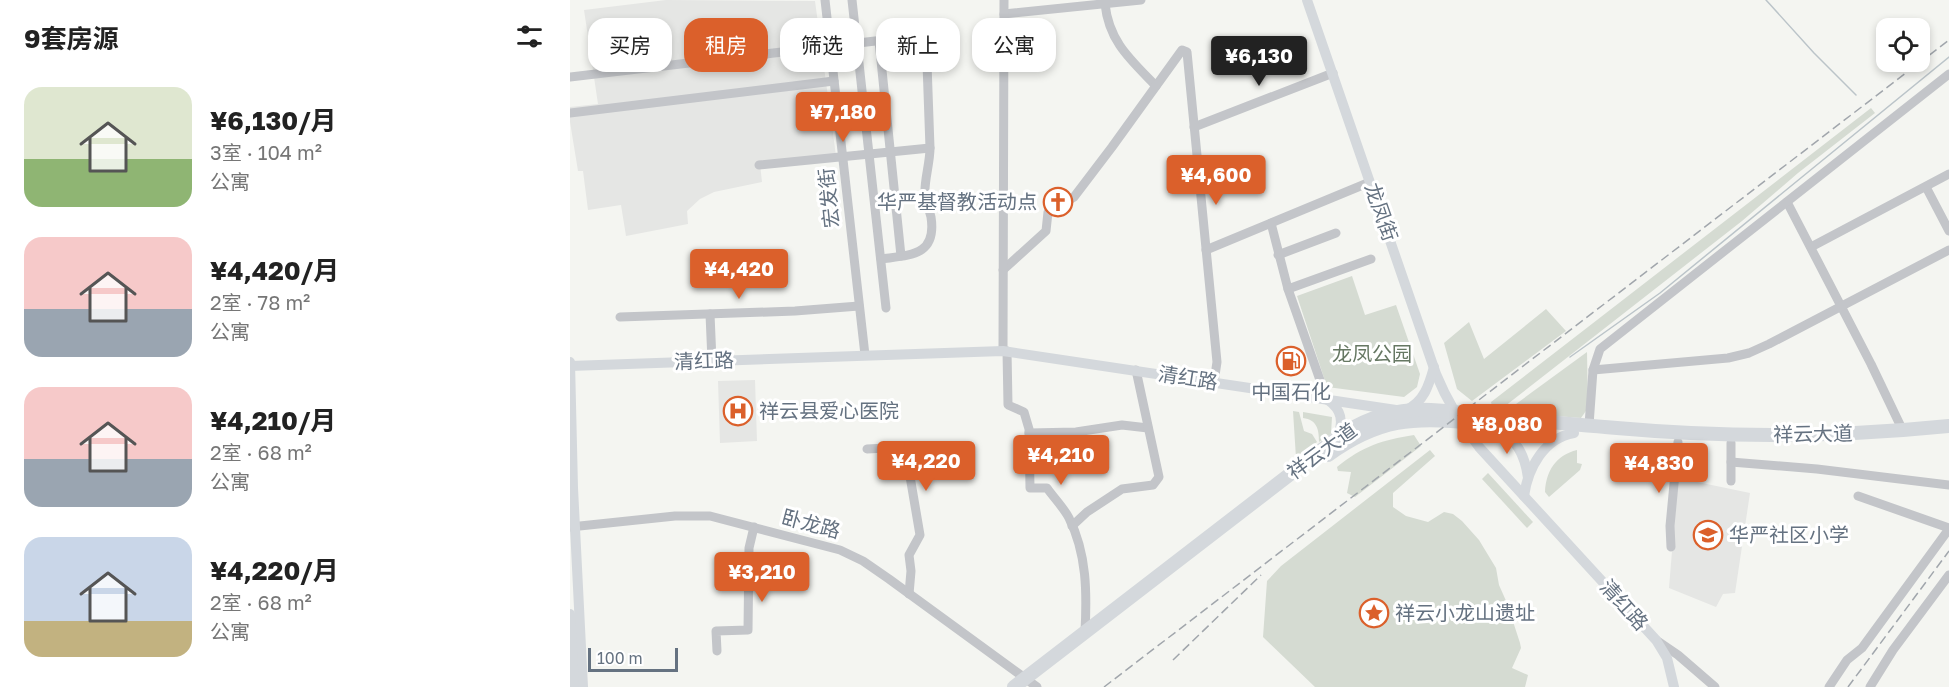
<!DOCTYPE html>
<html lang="zh">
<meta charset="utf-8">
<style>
:root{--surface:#fff;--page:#f2f2f2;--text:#222;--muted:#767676;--accent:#db602b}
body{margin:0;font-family:"Golos Text","Noto Sans SC",sans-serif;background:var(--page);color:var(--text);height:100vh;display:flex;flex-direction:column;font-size:22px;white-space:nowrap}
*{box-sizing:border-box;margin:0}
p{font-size:20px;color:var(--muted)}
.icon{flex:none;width:33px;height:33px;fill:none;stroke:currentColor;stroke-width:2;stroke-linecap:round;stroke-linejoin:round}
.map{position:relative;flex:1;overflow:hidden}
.side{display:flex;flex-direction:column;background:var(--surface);width:570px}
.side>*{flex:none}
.banner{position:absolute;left:18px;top:18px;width:570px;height:54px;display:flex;gap:12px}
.controls{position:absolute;left:1306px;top:18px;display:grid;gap:12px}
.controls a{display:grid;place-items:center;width:54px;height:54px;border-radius:12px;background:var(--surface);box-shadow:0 3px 9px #0003;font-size:30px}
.scale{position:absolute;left:18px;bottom:15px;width:90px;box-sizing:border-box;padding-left:6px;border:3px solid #657281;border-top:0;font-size:16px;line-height:21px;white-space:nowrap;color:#657281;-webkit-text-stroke:4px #fff;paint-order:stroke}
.price{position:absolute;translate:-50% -51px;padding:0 14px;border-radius:6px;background:var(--accent);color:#fff;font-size:20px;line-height:39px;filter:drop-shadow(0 2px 3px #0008)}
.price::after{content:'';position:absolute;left:50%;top:36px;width:18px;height:14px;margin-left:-9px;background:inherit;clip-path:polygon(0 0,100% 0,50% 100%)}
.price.active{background:#222;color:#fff}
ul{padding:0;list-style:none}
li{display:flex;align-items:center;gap:18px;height:150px;padding:0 24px}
li span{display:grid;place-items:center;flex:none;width:168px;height:120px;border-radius:18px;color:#555}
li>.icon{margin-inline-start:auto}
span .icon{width:72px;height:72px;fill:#fffc;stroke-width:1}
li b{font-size:26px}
h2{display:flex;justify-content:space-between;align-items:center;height:72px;padding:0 24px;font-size:26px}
.pill{padding:0 21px;border-radius:18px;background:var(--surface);box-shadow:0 3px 9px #0003;font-size:21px;line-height:54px}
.pill.active{background:var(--accent);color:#fff}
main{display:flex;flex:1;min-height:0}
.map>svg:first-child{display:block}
.built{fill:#e5e6e4}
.green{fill:#d5dbd2}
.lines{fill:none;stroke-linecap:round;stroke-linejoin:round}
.stream{stroke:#bbc4c9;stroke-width:1.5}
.minor{stroke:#c3c5c9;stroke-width:9}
.major{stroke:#d4d8dc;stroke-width:10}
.highway{stroke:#d4d8dc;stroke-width:14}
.rail{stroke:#a1a6ac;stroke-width:1.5;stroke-dasharray:9 4.5;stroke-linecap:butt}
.labels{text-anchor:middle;stroke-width:6;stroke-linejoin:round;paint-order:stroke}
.street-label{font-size:20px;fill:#657281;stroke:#fff}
.poi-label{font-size:20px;fill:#657281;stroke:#fff;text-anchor:start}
.park-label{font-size:20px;fill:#667863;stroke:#fff}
</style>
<main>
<section class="side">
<h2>9套房源<svg class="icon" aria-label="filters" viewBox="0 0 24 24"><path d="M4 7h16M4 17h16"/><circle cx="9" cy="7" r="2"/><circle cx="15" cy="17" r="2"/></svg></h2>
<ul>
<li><span style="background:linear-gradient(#dfe7d0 60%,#8fb573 0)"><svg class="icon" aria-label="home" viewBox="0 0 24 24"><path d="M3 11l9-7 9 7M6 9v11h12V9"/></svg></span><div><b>¥6,130/月</b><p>3室 · 104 m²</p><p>公寓</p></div></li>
<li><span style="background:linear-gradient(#f6c9c9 60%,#9aa5b1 0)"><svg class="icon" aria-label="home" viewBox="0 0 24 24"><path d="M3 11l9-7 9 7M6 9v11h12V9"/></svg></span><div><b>¥4,420/月</b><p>2室 · 78 m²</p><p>公寓</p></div></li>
<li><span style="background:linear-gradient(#f6c9c9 60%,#9aa5b1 0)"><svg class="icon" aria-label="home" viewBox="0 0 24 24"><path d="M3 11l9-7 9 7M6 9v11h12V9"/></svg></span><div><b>¥4,210/月</b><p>2室 · 68 m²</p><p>公寓</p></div></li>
<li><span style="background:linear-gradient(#c9d6e8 70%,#c2b280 0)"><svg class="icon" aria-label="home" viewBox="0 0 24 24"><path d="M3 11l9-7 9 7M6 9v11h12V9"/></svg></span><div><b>¥4,220/月</b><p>2室 · 68 m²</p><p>公寓</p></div></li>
</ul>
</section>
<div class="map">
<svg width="1379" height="687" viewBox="0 0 1379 687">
<rect width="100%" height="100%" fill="#f4f5f1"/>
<g class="built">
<polygon points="96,0 245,1 266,156 190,164 192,182 144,192 130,199 117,211 118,224 56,236 51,205 18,210 13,171 8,171 0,122 0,107 28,104 14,10"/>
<polygon points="185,380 187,441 150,443 148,381"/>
<polygon points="1108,478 1180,493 1165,593 1153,594 1146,607 1099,588"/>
</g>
<g class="green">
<polygon points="1301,108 1305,113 1228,173 1172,221 930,410 923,410 921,402"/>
<polygon points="782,276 795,315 826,305 850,374 847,387 834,397 757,387 727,296"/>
<polygon points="976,309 996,331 902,401 887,389 874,343 899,322 914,359"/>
<polygon points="1017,352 1018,408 1011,418 935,412"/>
<polygon points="723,411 729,412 734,431 742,434 747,442 726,458"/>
<path d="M733 412 762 417 761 434 749 442C749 429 747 420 733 418Z"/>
<path d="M844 435 851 446 785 497 777 493 781 472 768 471 767 467C793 446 812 440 844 435Z"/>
<polygon points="860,450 865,456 823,493 823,507 836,516 858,522 874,512 883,514 892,521 909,540 926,568 929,585 937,603 950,643 951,648 942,668 958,675 955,687 745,687 693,637 697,581 711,566"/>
<path d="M1007 450V463L1012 464 1010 470 979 497 975 492C976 471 986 455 1007 450Z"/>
<polygon points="918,473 963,522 957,528 912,479"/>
</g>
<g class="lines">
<g class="stream">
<polyline points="1196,0 1244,53 1286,95"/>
<polyline points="1000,357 1090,293 1379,57"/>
</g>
<g class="minor">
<polyline points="255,0 295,355"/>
<polyline points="282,0 316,308"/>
<path d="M535 4C539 42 561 60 586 86"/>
<polyline points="434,14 571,0"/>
<polyline points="309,41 331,256"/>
<path d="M0 77 356 35 360 148C360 163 354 181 355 194 356 202 359 209 361 217 367 256 340 255 311 259"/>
<polyline points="0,113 264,81"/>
<polyline points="624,127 763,73"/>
<polyline points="189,165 360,148"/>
<polyline points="1356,187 1379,231"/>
<polyline points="1217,202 1301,364 1333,431"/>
<polyline points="701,223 718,289 757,400"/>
<polyline points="1241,247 1379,174"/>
<polyline points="636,250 800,182"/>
<polyline points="708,255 766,233"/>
<polyline points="433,270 476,231 478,212 504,197 542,147 612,50 617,52 647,362 644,382"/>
<polyline points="718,289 801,259"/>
<polyline points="140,314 142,361"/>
<polyline points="50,317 225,311 289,306"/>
<polyline points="433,351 434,0"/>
<path d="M437 351 438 405 454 412 459 429 460 488H477C484 498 494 508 499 518 517 554 517 593 515 632"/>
<polyline points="1023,370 1158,358 1179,353 1199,344 1379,250"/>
<polyline points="1019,425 1023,370 1030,349 1379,74"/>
<polyline points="459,433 506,432 552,425 578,428"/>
<polyline points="1161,443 1161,481"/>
<polyline points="297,449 335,447 350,535 339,555 341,571 339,594"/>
<polyline points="1161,462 1247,469 1379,485"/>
<polyline points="1288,496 1379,528"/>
<polyline points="502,526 517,512 552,489 583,485 589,477 566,370"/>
<polyline points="0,527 105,516 140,516 270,550 293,561 319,579 467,687"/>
<polyline points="1101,547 1100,526 1108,442"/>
<polyline points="1086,640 1108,655 1145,687"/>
<polyline points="147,651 146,631 178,630 179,548 184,527"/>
<polyline points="1259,687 1277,660 1292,648 1379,529"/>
<polyline points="1300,687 1323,650 1379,575"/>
</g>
<g class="major">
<path d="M737 0 866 374C877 401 891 424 909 447L1086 640 1097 658 1104 687"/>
<polyline points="0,362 3,488 13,687"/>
<polyline points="0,366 433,351 826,410"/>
<path d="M758 400C772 410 774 422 767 438"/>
<path d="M836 410C854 402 859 385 864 367"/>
<path d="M925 426C946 439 955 454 958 478"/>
<path d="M954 496C958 468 974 438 1004 433"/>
<polyline points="0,614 4,687"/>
</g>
<g class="highway">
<path d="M758 455C808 419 844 416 904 423"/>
<path d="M444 687 767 438C790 421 815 412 843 410 872 408 900 415 929 417 968 421 1008 425 1047 428 1158 438 1269 437 1379 426"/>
</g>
<g class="rail">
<polyline points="603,660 691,575"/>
<polyline points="534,687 1379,40"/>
<polyline points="1278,687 1379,551"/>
</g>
</g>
<defs>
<g id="church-ring" transform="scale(1.5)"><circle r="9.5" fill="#fff" stroke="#db602b" stroke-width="1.5"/><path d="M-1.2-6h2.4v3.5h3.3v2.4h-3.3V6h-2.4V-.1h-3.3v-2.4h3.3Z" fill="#db602b"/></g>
<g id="fuel-ring" transform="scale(1.5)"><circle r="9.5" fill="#fff" stroke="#db602b" stroke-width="1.5"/><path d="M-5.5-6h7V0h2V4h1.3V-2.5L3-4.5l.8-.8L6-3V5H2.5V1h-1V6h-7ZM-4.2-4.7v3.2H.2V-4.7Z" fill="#db602b"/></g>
<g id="hospital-ring" transform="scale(1.5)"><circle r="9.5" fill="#fff" stroke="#db602b" stroke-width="1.5"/><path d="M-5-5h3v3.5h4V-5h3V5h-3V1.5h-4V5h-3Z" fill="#db602b"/></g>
<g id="school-ring" transform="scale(1.5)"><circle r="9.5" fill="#fff" stroke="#db602b" stroke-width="1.5"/><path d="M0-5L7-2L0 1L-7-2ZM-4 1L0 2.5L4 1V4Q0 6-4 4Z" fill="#db602b"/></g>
<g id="sight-ring" transform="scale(1.5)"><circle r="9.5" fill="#fff" stroke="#db602b" stroke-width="1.5"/><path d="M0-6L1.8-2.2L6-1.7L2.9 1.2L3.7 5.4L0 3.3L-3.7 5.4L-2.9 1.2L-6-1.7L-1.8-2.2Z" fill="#db602b"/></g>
</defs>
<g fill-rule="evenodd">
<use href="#church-ring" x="488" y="202"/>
<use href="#fuel-ring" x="721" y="361"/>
<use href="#hospital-ring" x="168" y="411"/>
<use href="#school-ring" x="1138" y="535"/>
<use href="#sight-ring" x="804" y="613"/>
</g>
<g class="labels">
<g class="street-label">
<text transform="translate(259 198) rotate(-96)" y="7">宏发街</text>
<text transform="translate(811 212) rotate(71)" y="7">龙凤街</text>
<text transform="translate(134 361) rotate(-2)" y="7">清红路</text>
<text transform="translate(618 378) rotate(9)" y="7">清红路</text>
<text transform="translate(1243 434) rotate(-1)" y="7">祥云大道</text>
<text transform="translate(752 451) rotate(-36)" y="7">祥云大道</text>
<text transform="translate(241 524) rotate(15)" y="7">卧龙路</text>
<text transform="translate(1054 605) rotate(48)" y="7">清红路</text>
</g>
<g class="poi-label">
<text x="467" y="209" text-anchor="end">华严基督教活动点</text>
<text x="721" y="399" text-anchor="middle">中国石化</text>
<text x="189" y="418">祥云县爱心医院</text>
<text x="1159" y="542">华严社区小学</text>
<text x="825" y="620">祥云小龙山遗址</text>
</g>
<g class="park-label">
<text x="802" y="361">龙凤公园</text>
</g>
</g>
</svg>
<div class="controls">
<a><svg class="icon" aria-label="locate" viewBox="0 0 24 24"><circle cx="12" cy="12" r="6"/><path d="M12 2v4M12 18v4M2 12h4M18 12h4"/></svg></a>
</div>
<div class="scale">100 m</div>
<b class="price active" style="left:689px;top:87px">¥6,130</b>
<b class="price" style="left:273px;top:143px">¥7,180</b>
<b class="price" style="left:646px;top:206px">¥4,600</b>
<b class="price" style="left:169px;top:300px">¥4,420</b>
<b class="price" style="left:937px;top:455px">¥8,080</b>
<b class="price" style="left:491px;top:486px">¥4,210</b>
<b class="price" style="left:356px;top:492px">¥4,220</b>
<b class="price" style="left:1089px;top:494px">¥4,830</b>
<b class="price" style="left:192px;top:603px">¥3,210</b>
<div class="banner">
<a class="pill">买房</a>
<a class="pill active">租房</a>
<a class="pill">筛选</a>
<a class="pill">新上</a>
<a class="pill">公寓</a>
</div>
</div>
</main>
